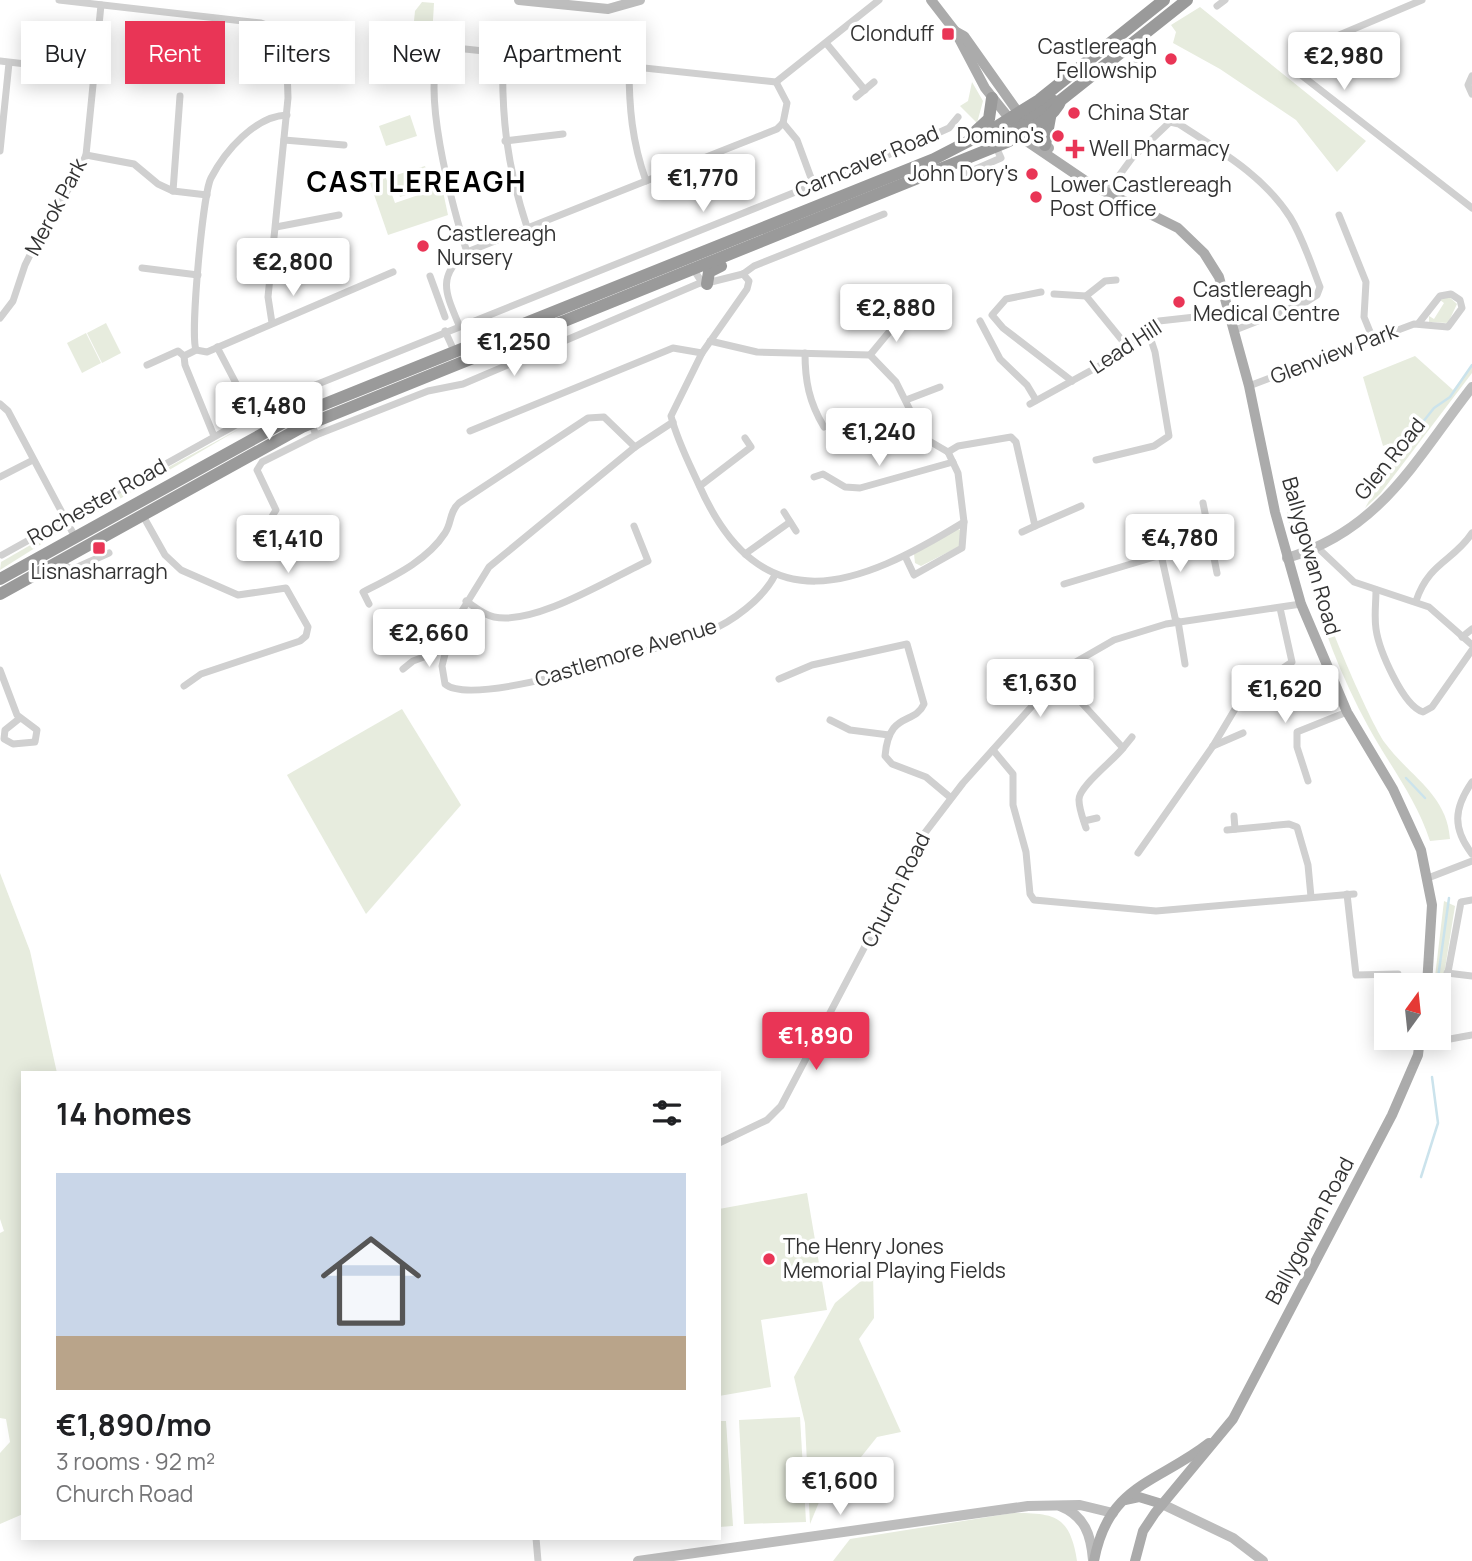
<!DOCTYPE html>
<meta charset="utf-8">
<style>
:root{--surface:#fff;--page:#f6f6f6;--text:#202124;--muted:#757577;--accent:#e93556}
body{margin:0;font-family:Manrope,sans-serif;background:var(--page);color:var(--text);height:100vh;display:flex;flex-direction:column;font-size:26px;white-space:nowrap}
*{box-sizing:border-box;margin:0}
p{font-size:23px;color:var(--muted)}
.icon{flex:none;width:38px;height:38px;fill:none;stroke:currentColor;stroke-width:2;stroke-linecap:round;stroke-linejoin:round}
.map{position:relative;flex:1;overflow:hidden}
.sheet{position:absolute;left:21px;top:1071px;width:700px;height:469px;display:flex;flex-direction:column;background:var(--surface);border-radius:0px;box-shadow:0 4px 18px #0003}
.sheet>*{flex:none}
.banner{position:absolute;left:21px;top:21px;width:700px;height:63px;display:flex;gap:14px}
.needle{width:46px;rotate:15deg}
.buttons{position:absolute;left:1374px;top:973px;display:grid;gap:14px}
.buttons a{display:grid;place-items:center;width:77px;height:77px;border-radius:0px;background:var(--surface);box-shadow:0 4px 18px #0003;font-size:35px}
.price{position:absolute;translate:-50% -60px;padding:0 16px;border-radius:7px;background:#fff;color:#222;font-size:23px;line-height:46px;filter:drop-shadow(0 2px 4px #0008)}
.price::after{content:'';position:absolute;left:50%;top:42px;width:21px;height:16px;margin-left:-10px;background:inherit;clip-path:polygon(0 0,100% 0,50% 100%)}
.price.current{background:var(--accent);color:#fff}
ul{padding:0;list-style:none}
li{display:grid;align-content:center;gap:14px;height:371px;padding:0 35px}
li span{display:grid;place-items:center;height:217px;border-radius:0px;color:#555}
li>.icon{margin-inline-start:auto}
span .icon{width:126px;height:126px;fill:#fffc;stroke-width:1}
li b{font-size:30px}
h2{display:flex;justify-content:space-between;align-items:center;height:84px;padding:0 35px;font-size:30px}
.pill{padding:0 24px;border-radius:0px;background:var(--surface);box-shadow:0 4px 18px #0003;font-size:24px;line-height:63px}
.pill.current{background:var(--accent);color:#fff}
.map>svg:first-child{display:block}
.green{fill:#e7ecde}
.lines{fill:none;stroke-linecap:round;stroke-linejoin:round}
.stream{stroke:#cbe3ec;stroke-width:2.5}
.street{stroke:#d0d0d0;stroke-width:7}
.secondary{stroke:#bdbdbd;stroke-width:10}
.primary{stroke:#ababab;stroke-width:10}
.highway{stroke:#9a9a9a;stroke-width:12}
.poi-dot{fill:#e93556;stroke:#fff;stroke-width:2.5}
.labels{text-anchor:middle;stroke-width:7;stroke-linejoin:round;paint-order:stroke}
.poi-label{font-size:21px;fill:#333;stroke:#fff;text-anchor:start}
.street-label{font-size:21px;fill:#333;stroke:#fff}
.district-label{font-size:28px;font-weight:bold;letter-spacing:2px;fill:#000;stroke:#fff}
</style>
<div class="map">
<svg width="1472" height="1561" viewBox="0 0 1472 1561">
<rect width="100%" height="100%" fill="#fff"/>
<g class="green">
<polygon points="422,2 434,3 432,38 413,31 415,11"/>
<polygon points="1200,7 1366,141 1337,172 1296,120 1220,69 1173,43 1176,32 1171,25"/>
<polygon points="972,82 983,101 977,123 960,106 968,101"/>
<polygon points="410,115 417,136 386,146 379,126"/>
<polygon points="425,166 432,186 400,197 393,176"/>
<polygon points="386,178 395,203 442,187 448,215 388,235 370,183"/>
<polygon points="1448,296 1457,304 1448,323 1429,322 1429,316 1434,319 1444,303 1440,300"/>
<polygon points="106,323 121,353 102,363 87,333"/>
<polygon points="86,333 101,363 82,373 67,343"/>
<polygon points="1415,356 1453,390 1472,365 1472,373 1380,494 1365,508 1394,457 1388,444 1383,446 1363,377"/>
<polygon points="241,428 77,524 74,522 76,517"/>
<path d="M1291 509 1295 519 1301 516 1311 542 1299 544C1291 534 1289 525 1287 513Z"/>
<polygon points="60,528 62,531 0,570 1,562"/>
<polygon points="958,529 962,531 960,546 921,566 915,563 914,554"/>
<path d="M1308 562H1317C1317 569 1316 577 1317 584 1321 609 1370 722 1385 743 1410 777 1447 794 1450 839L1430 841C1416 798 1390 766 1369 728 1341 677 1321 624 1306 568Z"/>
<polygon points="402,709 461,805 366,914 287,775"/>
<polygon points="0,873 30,951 57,1073 23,1073 23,1514 0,1524 0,1453 10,1442 6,1419 0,1418 0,1233 4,1231 0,1219"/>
<polygon points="1444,901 1455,906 1439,1006 1438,985 1434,985"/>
<polygon points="807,1193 827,1310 761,1320 771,1387 719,1396 719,1209"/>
<polygon points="873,1271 874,1318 859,1339 901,1432 877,1437 857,1462 829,1478 810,1524 805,1423 794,1377 835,1303"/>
<polygon points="800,1417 806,1522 744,1524 739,1420"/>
<polygon points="719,1421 726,1421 733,1526 719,1527"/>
<path d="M1013 1513C1054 1513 1070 1515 1077 1561H833L850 1539Z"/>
</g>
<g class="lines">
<g class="stream">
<polyline points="1369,497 1407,442 1434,408 1450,397 1472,365"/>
<polyline points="1406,778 1425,798"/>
<polyline points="1437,985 1449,898"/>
<polyline points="1430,1043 1430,1038"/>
<polyline points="1421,1177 1438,1123 1432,1077"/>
</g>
<g class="street">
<polyline points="59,0 261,23 280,30 287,67 288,98 268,297 272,323"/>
<polyline points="1422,0 1318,44 1301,55 1296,71 1472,208"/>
<polyline points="1217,6 1225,0"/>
<polyline points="826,43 865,90"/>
<path d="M503 52C501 116 507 166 527 227"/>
<polyline points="0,61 94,72"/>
<path d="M629 66C629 107 632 142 646 181"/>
<polyline points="1103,67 1111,77 1145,53"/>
<polyline points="1472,76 1468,85 1472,94"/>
<polyline points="776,82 787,103 783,123"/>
<polyline points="856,97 874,82"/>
<polyline points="783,123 797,140 814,186"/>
<polyline points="284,140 344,145"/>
<polyline points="505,141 563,134"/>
<polyline points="0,151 9,63"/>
<polyline points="86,155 134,164 158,184 173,191 207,195"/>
<polyline points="962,175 1001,158 996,147"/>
<polyline points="173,191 180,96"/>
<path d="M1107 192 1132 158 1170 122 1179 124C1220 151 1263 175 1290 217 1303 238 1311 264 1320 287L1317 295 1306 302 1235 330"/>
<polyline points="1339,215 1366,282 1364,317 1373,339"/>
<polyline points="276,227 339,215"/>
<path d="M467 252C455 217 414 70 446 47L776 82 879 0"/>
<polyline points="692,267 703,284 743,274"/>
<polyline points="142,268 198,275"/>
<path d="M743 274 749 281 747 289 702 353 671 416C677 440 689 463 699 485 762 627 858 587 964 522L958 473 948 452"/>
<polyline points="743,274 754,266 884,214"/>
<polyline points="430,276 445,317"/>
<polyline points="1041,292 1006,299 992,315 1003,328 1072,381"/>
<polyline points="1054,294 1086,296 1126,345"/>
<polyline points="1086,296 1105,281 1116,280"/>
<polyline points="0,318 13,301 25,265 48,219 76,178 86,155 101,5"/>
<polyline points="980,321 1000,359 1027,385 1036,400"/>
<path d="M459 325C446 294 436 276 467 252L734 146 777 129 783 123"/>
<polyline points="445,331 455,353"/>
<polyline points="710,341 757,352 870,355 896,382 924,438 948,452"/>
<polyline points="217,347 252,414"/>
<path d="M196 350C190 334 203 193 211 178 225 151 255 116 287 115"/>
<path d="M805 353C805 381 809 402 824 427"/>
<polyline points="870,355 899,320 907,317"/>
<polyline points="147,365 178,351 184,356"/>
<polyline points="1249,386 1414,324 1448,327 1462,308 1460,300 1451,294 1440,296 1418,324"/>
<polyline points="906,400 940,387"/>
<polyline points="0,404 8,411 75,537"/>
<polyline points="1030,404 1110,360 1159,321 1231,313"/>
<path d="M673 422 635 447 489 567 452 627 442 666 445 684C475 710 665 645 707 632 732 622 763 599 775 575"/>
<polyline points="470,431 673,348 702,353"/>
<polyline points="316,435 428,391 463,384 700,283"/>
<polyline points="214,436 185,365 184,356 196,350 207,352 393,272"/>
<polyline points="948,452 958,446 1011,437 1016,442 1035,526 1081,506"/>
<polyline points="1096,460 1154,446 1169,436 1155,352 1147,328"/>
<polyline points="0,477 33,460"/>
<polyline points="814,477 823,474 845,487 860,488 953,462"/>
<polyline points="700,486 751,447 745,438"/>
<polyline points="1203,503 1217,573"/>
<polyline points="784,512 796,531"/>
<polyline points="142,514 165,555 181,570 238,595 286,588 308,627 306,636 300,641 201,674 184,686"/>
<polyline points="1022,532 1035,526"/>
<polyline points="1156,532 1176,622"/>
<polyline points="296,548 277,556 272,555 266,526 276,510 257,470 262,462 316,435 311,423"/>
<polyline points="1318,548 1354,582 1429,607 1472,645"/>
<polyline points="745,554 790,522"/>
<polyline points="2,555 288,396 900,150 949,128 958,117"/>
<polyline points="905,556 914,575 962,548 964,522"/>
<polyline points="62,560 67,567 73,569 109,553"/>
<polyline points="1064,584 1161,555"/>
<path d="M1376 590C1376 603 1374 616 1376 629 1379 650 1403 706 1423 712L1432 707 1472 650"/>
<path d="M466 601C475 607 484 615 494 617 535 626 611 578 648 561L634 526"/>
<path d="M1416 601C1429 562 1454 561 1472 533"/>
<path d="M369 604 363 592C392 577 427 561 445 533 452 523 449 512 459 503L588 418 604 417 635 447"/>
<polyline points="1178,621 1185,664"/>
<polyline points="1462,637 1472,629"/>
<polyline points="403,669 413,661 445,649"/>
<polyline points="0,670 17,715 37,730 35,742 13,744 4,739 5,730 20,718"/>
<path d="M1058 677 1123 748C1113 761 1078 787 1079 800 1079 809 1083 819 1086 828"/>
<path d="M779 679 812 665 907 644 924 704C914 726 889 710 885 756L892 764 926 777 951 798"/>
<polyline points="830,720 850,730 889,735"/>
<polyline points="1213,746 1243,733"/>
<polyline points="1123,748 1132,737"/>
<polyline points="993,750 1013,774 1013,805 1026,852 1030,894 1034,900 1156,911 1354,894"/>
<polyline points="1308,781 1297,747 1297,732 1347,712"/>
<path d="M1472 782C1454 808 1452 828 1472 854"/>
<polyline points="1234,816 1235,829"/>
<polyline points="1084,821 1097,818"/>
<polyline points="1227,830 1289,824 1297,827 1308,865 1311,897"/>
<polyline points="1138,853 1213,746 1238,704 1255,687 1292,662 1280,608"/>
<polyline points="1428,878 1472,861"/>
<polyline points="1347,894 1356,975 1398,974"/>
<polyline points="1447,973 1472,976"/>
<polyline points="1380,976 1380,988"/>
<polyline points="1438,1026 1461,902 1472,900"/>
<polyline points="1438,1036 1450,1039 1472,1035"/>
<polyline points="719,1143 767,1120 781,1106 924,834 963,783 1067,667 1114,640 1166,624 1301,604"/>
<polyline points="536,1538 538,1561"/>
</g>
<g class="secondary">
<polyline points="519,0 608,9 640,0"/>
<path d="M1287 558C1381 530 1415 460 1472 387"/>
<polyline points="1162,1504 1233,1538 1263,1561"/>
<path d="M1060 1506C1085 1516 1091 1535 1093 1560"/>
<polyline points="638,1561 1028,1506 1080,1505 1113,1513"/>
</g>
<g class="primary">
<polyline points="931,0 955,31 985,88 1028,142 1090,184 1178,228 1204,253 1219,277 1249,386 1275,512 1301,604 1347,712 1393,789 1421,850 1432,905 1427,985"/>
<polyline points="955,31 964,36 1030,129 1049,148"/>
<polyline points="1125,1500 1139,1497 1162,1504"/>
<path d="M1094 1561C1108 1484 1158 1483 1209 1443"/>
<polyline points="1135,1561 1143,1531 1155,1513 1233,1419 1392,1115 1418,1055 1420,1038"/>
</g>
<g class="highway">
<polyline points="1014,120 1033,115 1054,101"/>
<polyline points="976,131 989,119 992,98"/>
<polyline points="987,141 1027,125"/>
<polyline points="1045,145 1051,112"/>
<polyline points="707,284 709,272 721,266"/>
<polyline points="0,579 295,416 934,159 996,127 1039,100 1164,0"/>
<path d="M0 594 302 427 1007 142C1024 133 1054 119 1061 100L1187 0"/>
</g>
</g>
<g class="poi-dot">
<rect x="941" y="27" width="14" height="14" rx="3.5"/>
<circle cx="1171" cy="59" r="7"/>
<circle cx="1074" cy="113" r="7"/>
<circle cx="1058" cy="136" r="7"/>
<path d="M1071.5 138.5h7v7h7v7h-7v7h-7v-7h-7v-7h7z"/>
<circle cx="1032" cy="174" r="7"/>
<circle cx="1036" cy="197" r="7"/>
<circle cx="423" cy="246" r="7"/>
<circle cx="1179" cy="302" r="7"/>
<rect x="92" y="541" width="14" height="14" rx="3.5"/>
<circle cx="769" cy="1259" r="7"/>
</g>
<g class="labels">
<g class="poi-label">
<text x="934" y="41" text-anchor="end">Clonduff</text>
<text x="1157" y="54" text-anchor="end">Castlereagh<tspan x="1157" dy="24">Fellowship</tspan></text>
<text x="1088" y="120">China Star</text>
<text x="1044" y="143" text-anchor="end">Domino's</text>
<text x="1089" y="156">Well Pharmacy</text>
<text x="1018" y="181" text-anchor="end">John Dory's</text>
<text x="1050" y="192">Lower Castlereagh<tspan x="1050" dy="24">Post Office</tspan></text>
<text x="437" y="241">Castlereagh<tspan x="437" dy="24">Nursery</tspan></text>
<text x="1193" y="297">Castlereagh<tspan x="1193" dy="24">Medical Centre</tspan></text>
<text x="99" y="579" text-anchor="middle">Lisnasharragh</text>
<text x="783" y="1254">The Henry Jones<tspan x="783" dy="24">Memorial Playing Fields</tspan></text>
</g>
<g class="street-label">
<text transform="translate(867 162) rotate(-23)" y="7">Carncaver Road</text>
<text transform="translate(56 207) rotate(-62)" y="7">Merok Park</text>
<text transform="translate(1126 347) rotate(-33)" y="7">Lead Hill</text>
<text transform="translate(1334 354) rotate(-21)" y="7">Glenview Park</text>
<text transform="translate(1390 459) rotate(-51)" y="7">Glen Road</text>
<text transform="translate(97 502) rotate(-29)" y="7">Rochester Road</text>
<text transform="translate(1311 556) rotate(74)" y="7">Ballygowan Road</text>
<text transform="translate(626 653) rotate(-17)" y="7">Castlemore Avenue</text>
<text transform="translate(896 890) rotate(-63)" y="7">Church Road</text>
<text transform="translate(1310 1231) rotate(-62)" y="7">Ballygowan Road</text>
</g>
<g class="district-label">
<text x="417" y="192">CASTLEREAGH</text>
</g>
</g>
</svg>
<div class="buttons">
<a><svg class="needle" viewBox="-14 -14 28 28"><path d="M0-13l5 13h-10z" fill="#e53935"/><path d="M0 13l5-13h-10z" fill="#757577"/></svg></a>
</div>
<b class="price" style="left:1344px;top:92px">€2,980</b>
<b class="price" style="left:703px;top:214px">€1,770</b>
<b class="price" style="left:293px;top:298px">€2,800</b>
<b class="price" style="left:896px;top:344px">€2,880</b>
<b class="price" style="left:514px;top:378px">€1,250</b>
<b class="price" style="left:269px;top:442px">€1,480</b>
<b class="price" style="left:879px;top:468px">€1,240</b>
<b class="price" style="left:1180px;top:574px">€4,780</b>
<b class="price" style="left:288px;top:575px">€1,410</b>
<b class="price" style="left:429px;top:669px">€2,660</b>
<b class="price" style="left:1040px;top:719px">€1,630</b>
<b class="price" style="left:1285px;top:725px">€1,620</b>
<b class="price current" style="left:816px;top:1072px">€1,890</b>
<b class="price" style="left:840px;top:1517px">€1,600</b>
<div class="banner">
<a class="pill">Buy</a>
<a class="pill current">Rent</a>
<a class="pill">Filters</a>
<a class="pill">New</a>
<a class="pill">Apartment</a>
</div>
<section class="sheet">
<h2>14 homes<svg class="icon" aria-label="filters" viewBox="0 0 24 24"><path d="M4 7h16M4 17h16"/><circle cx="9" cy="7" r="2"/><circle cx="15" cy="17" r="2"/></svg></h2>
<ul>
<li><span style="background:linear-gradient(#c9d6e8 75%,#b9a48a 0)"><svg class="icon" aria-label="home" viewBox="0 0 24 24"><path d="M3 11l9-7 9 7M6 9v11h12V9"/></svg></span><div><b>€1,890/mo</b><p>3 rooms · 92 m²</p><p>Church Road</p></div></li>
</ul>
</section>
</div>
